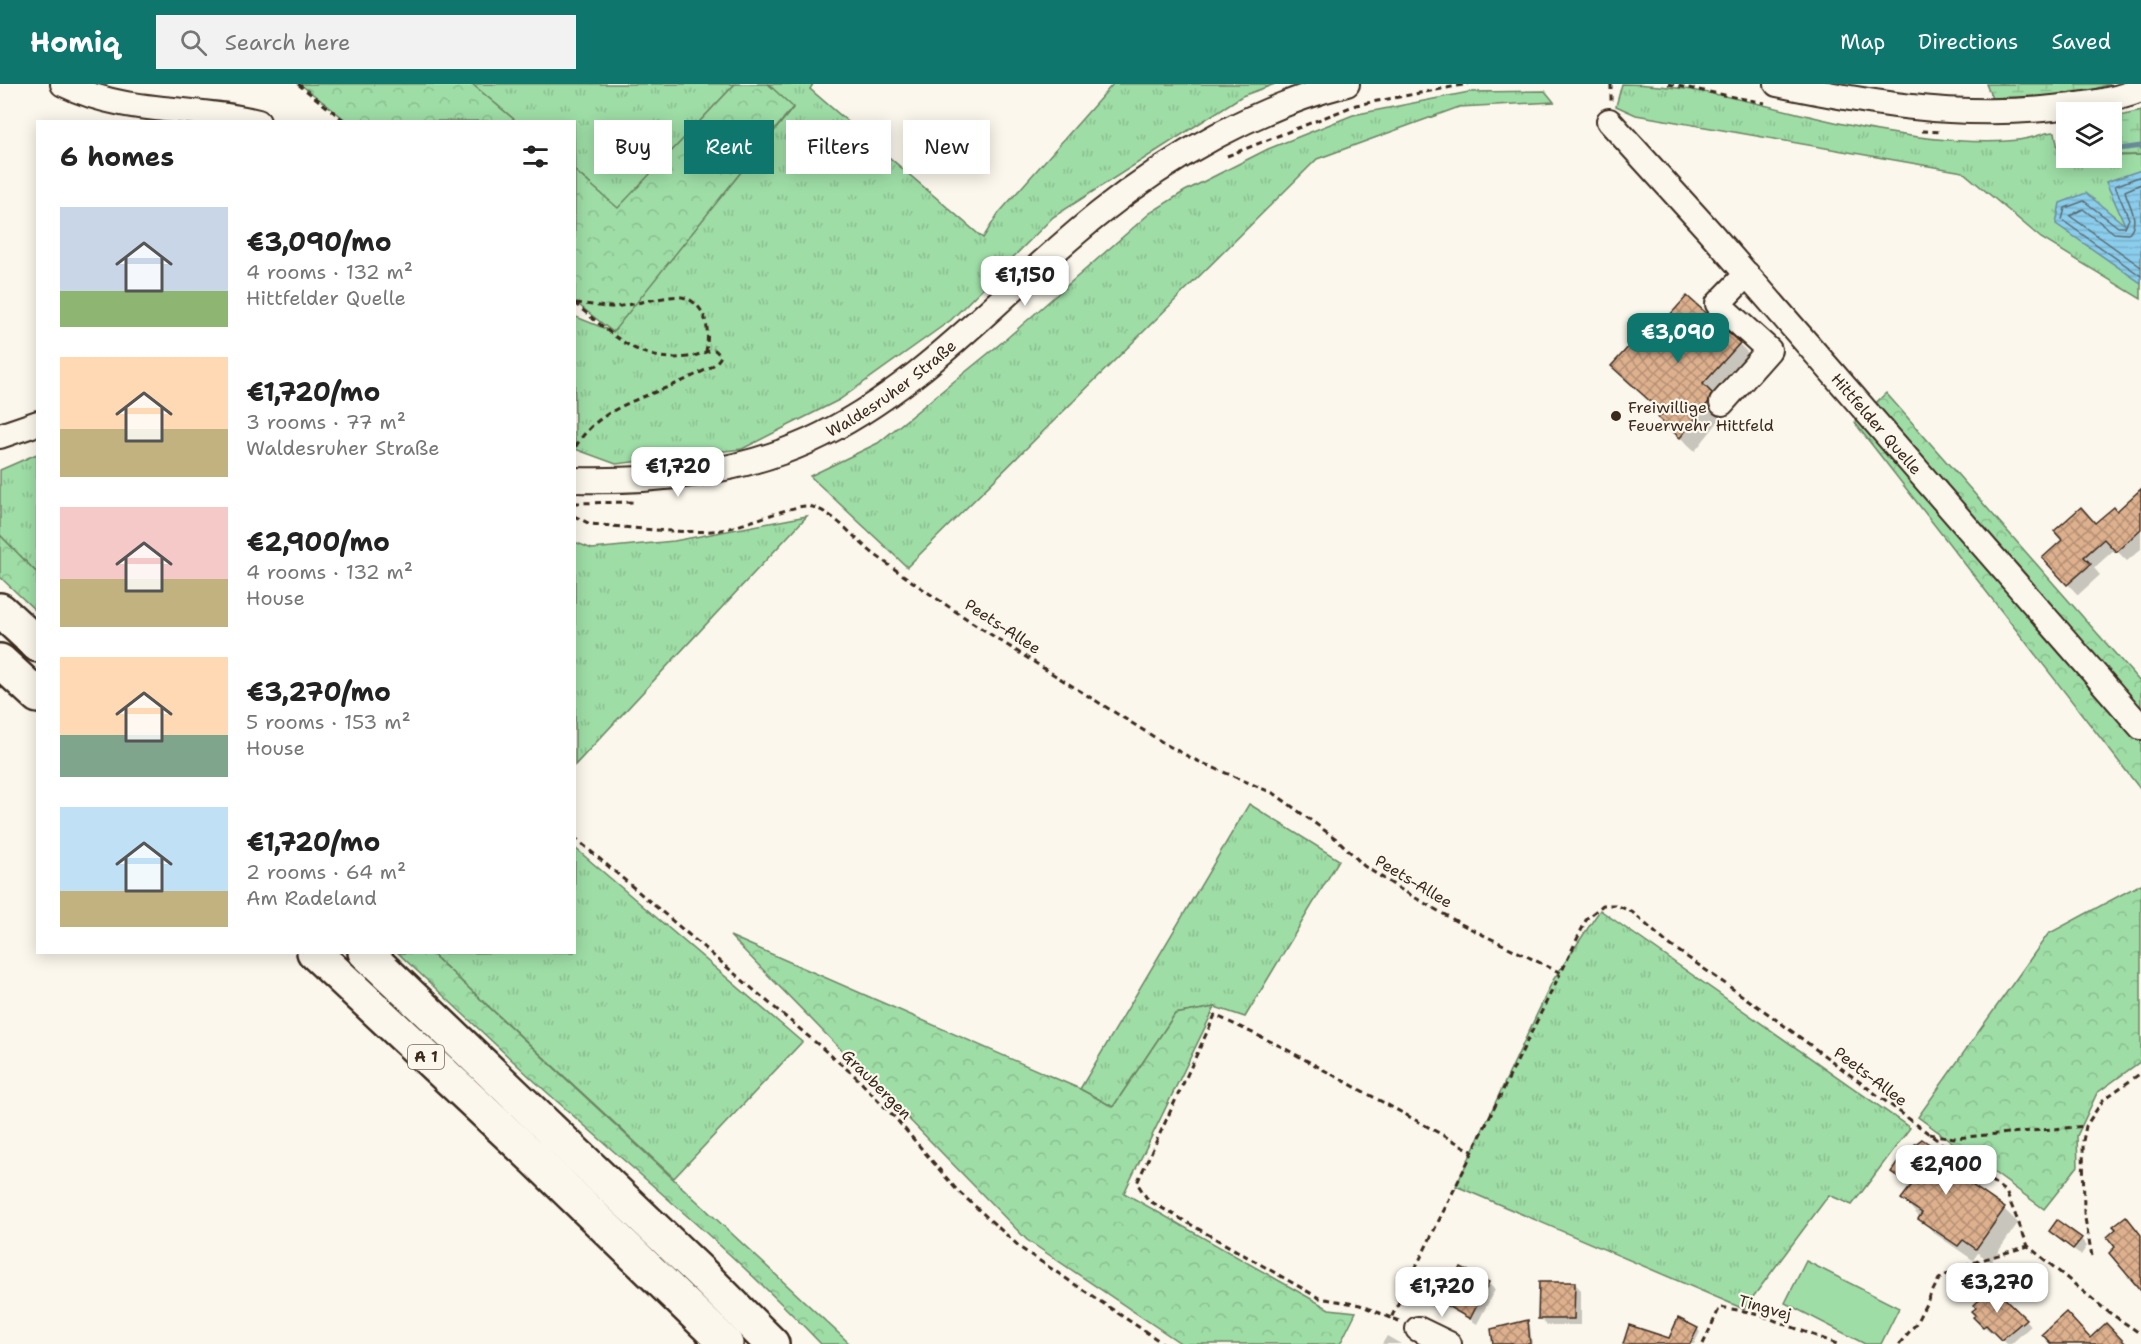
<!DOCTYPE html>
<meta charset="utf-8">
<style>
:root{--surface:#fff;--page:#f2f2f2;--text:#222;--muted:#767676;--accent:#0f766e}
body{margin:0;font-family:"Shantell Sans",sans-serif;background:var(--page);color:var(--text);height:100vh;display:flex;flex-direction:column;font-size:22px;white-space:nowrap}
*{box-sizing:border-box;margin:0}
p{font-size:20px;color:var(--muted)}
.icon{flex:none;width:33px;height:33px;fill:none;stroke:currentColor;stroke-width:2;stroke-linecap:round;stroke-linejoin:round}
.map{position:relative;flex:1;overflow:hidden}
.panel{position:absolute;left:36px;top:36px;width:540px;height:834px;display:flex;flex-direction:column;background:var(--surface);border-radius:0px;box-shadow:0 3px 15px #0003}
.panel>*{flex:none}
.guide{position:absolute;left:594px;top:36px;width:570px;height:54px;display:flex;gap:12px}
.buttons{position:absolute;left:2056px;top:18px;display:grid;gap:12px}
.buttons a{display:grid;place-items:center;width:66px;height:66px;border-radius:0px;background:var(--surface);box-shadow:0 3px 15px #0003;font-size:30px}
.price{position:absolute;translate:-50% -51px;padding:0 14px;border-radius:12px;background:#fff;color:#222;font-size:20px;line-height:39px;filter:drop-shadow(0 2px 3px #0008)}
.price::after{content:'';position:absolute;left:50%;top:36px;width:18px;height:14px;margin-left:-9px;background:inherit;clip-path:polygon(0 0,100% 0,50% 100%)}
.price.selected{background:var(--accent);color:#fff}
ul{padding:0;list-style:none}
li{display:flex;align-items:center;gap:18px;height:150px;padding:0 24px}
li span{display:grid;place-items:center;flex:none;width:168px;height:120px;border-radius:0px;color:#555}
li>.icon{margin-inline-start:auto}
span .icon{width:72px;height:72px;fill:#fffc;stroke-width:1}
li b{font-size:26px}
h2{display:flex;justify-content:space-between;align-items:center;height:72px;padding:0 24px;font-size:26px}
.pill{padding:0 21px;border-radius:0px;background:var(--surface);box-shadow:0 3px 15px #0003;font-size:21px;line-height:54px}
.pill.selected{background:var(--accent);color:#fff}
header{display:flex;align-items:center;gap:36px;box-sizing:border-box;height:84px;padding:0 30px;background:var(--accent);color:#fff}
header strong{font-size:28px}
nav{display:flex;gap:33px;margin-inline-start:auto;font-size:21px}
.search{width:420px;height:54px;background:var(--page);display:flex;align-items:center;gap:15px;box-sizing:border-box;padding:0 21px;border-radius:0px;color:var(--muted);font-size:22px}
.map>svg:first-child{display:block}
.grass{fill:url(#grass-tufts);stroke:#6c8462;stroke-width:1.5}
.forest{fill:url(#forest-crowns);stroke:#6c8462;stroke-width:1.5}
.wetland{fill:url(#wetland-marsh);stroke:#6c8462;stroke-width:1.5}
.green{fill:#9edda6;stroke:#6c8462;stroke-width:1.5}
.water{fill:url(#water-rules);stroke:#6a8c9a;stroke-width:1.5}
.shadow{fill:#0003}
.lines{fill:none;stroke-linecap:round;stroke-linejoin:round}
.shore{stroke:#5b6b70;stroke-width:1.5}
.stream{stroke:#6a8c9a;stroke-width:5}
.building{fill:url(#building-cross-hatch);stroke:#3b2a1e;stroke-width:1.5}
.minor-casing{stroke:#3b2a1e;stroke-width:28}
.highway-casing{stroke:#3b2a1e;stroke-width:38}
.path{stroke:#3b2a1e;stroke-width:3;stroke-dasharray:6 4.5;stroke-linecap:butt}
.minor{stroke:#fbf7ec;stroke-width:24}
.highway{stroke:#fbf7ec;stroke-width:33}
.poi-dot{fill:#3b2a1e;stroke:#fbf7ec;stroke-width:2}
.labels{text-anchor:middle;stroke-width:4.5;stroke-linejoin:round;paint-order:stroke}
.shield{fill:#fbf7ec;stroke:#75685c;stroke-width:1.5}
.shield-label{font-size:15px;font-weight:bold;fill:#3b2a1e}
.street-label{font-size:16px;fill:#3b2a1e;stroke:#fbf7ec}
.poi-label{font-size:16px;fill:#3b2a1e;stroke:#fbf7ec;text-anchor:start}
</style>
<header>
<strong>Homiq</strong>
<div class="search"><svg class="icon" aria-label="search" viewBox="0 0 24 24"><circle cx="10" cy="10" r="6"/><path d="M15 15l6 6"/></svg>Search here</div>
<nav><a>Map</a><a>Directions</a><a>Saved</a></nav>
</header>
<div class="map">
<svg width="2141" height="1260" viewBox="0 0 2141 1260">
<defs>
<pattern id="grass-tufts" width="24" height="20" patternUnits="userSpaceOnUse" patternTransform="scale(1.5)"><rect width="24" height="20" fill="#9edda6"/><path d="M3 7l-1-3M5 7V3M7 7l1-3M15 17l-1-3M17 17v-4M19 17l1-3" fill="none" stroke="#89be8e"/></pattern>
<pattern id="forest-crowns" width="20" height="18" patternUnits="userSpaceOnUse" patternTransform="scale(1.5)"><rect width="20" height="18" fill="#9edda6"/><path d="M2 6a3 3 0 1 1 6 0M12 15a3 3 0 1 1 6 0" fill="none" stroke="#89be8e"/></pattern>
<pattern id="wetland-marsh" width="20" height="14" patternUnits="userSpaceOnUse" patternTransform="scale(1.5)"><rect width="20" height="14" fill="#9edda6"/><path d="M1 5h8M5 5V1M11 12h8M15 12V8" fill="none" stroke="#89be8e"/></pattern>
<pattern id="water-rules" width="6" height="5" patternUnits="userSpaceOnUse" patternTransform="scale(1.5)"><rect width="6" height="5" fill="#8acdec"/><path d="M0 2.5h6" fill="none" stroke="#78b0ca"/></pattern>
<pattern id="building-cross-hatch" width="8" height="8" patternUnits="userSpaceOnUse" patternTransform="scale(1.5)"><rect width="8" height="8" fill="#ddb08e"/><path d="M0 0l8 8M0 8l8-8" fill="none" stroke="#b48f73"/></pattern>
</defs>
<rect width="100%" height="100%" fill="#fbf7ec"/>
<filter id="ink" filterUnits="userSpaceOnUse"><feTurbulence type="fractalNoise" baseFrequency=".0167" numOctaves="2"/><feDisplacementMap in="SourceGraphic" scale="12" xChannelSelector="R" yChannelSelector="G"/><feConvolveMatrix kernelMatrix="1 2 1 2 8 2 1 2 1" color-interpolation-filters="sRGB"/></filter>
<g filter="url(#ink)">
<g class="grass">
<polygon points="472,0 735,0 618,125 575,87 574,38 516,37"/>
<polygon points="768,0 813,0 810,5 983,154 998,130 1113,0 1275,0 1242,12 1053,133 951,236 839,316 742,365 616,380 575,365 574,232 611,247 793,24"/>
<path d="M1622 0C1708 0 1794 32 1878 47 1919 54 1989 63 2029 54 2038 52 2045 48 2055 48L2059 71 2067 74 2141 71V215L2041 154 1963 88 1636 31 1616 22Z"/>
<polygon points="1545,7 1554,18 1459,23 1317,75 907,483 810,392 878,359 1006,255 1150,129 1185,107 1268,65 1353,31 1469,8"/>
<polygon points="37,370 37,489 0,451 0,386"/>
<polygon points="807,432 575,681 575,458 592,465 674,457"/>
<polygon points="1249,720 1339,776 1245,933 1215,923 1175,930 1113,1023 1080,1005"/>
<polygon points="575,764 802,958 674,1094 431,869 574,868"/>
<polygon points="1600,826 1910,1044 1852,1121 1829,1111 1744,1225 1456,1102 1553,896"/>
</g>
<g class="forest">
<polygon points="300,0 472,0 516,37 347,37"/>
<polygon points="735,0 768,0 793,23 613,248 575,218 575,87 618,124"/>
<polygon points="1886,309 2141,599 2141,706 1855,339"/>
<polygon points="0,451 37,489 37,528 0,493"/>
<polygon points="2141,800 2141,977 2097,1009 2077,1052 2078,1082 2044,1125 1918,1033 2048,850"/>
<polygon points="730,852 1080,1005 1113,1023 1175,930 1215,923 1124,1109 1329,1225 1356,1228 1340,1260 1182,1260 1027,1156"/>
<path d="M398 869H431L850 1260H821C730 1164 628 1082 530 993 486 952 442 910 398 869Z"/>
</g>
<g class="wetland">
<polygon points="1986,0 2110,0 2066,14 1993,17"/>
<polygon points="2141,27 2141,71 2112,71 2112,34"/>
</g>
<polygon class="green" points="1806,1177 1899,1224 1881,1260 1865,1260 1785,1219"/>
<polygon class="water" points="2141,86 2141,199 2056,140 2060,119 2086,109 2125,141 2106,98"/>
<g class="shadow">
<polygon points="1650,255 1739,260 1753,274 1722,333 1695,367 1674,348 1664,329"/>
<polygon points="2141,407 2141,465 2127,477 2115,465 2094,484 2100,491 2078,511 2044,474 2117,429"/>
<polygon points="1953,1078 1967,1092 1964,1097 2004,1125 2018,1139 1991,1178 1978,1169 1973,1176 1934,1149 1903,1115 1911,1104 1893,1088"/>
<polygon points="2051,1147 2081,1155 2087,1162 2081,1171"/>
<polygon points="1462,1185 1489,1200 1495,1206 1477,1240 1444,1219"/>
<polygon points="1574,1199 1581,1206 1581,1241 1547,1241 1540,1234"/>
<polygon points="1995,1207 2031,1242 2011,1260 2007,1260 1993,1246 1991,1249 1975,1233"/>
<polygon points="1527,1238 1530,1241 1532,1260 1495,1260"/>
<polygon points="1697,1245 1700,1248 1694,1260 1668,1260"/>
<polygon points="1387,1252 1401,1260 1382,1260"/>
</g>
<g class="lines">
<g class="shore">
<polyline points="2141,92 2115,102 2129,135 2125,143 2118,143 2084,117 2065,124 2062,136 2141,192"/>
<path d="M2141 100 2125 107C2129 122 2141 137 2128 150L2114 149 2083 125 2070 132 2141 183"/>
</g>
<polyline class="stream" points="2112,66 2141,62"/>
</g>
<g class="building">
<polygon points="1687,212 1740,259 1703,300 1712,309 1708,319 1680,354 1658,334 1663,329 1611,282 1643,247 1650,253"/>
<polygon points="2141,405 2141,445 2116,468 2104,455 2084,473 2091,480 2067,501 2042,474 2062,456 2054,447 2081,423 2095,439 2114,423 2117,427"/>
<polygon points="1922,1055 1954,1077 1949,1085 2005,1124 1976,1165 1963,1156 1958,1162 1918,1135 1922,1129 1901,1115 1911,1102 1891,1088 1905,1068"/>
<polygon points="2126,1132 2141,1151 2141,1207 2109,1169 2115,1163 2107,1153 2116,1145 2113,1142"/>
<polygon points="2057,1136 2082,1154 2073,1165 2049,1147"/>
<polygon points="1461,1183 1489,1198 1470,1235 1442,1219"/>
<polygon points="1539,1198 1575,1198 1574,1235 1538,1235"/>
<polygon points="1995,1205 2026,1235 2001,1256 1986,1241 1983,1243 1973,1233 1976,1231 1972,1227 1976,1224 1974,1221 1984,1211 1986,1213"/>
<polygon points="2066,1228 2090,1254 2106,1239 2126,1260 2051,1260 2042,1250"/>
<polygon points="1678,1234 1698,1244 1690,1260 1623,1260 1629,1241 1669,1254"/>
<polygon points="1528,1236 1530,1260 1493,1260 1491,1245"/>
</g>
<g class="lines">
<g class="minor-casing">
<g id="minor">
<path d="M63 0C129 32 190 21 258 38"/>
<path d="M1777 0C1869 19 1948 33 2043 25 2076 22 2110 18 2141 6"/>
<path id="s1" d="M1609 37 1709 147 2141 643"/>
<polyline points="1722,319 1769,266 1718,220 1747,190"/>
<polyline points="0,352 38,339"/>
<path id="s2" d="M574 396C655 398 735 390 809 357 923 305 1004 205 1100 129 1172 71 1258 23 1347 0"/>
<polyline points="1418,1245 1449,1260"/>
</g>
</g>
<g class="highway-casing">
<g id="highway">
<polyline points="0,526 38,561"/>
<polyline points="0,577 38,612"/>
<polyline points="314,868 537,1077 726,1260"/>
<polyline points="365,868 700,1188 772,1260"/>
</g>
</g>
<g class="path">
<polyline points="298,0 346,38"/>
<polyline points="1611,0 1611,17"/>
<polyline points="1668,0 1765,19"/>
<polyline points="1922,47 1943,48"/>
<polyline points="1227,72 1356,21 1468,0"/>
<path d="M574 219C611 248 637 280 688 273 698 272 705 267 715 266L721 272C716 282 705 286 695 291 653 313 597 320 574 366"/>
<path d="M576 219C588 220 601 223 613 223 629 222 671 210 682 213 707 219 710 247 706 267"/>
<polyline points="574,419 635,418"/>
<path d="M574 432 590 440C625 443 687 451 721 446 741 443 795 420 808 422 833 426 854 455 874 470 967 539 1068 599 1167 661L1193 675 1275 710 1339 757 1364 782 1400 805 1461 840 1561 889 1587 834 1603 821H1616L1632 828 1667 859 1770 931 1928 1049 2006 1108 2028 1162 2107 1227 2141 1250"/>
<polyline points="574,753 855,992 897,1036 956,1105 1022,1165 1164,1260"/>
<polyline points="1929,1050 1954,1054 2086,1042"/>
<polyline points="2092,1172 2084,1129 2083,1057 2086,1042 2103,1016 2141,989"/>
<polyline points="1391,1234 1360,1221 1319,1214 1148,1116 1137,1099 1215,931 1282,963 1472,1067"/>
<polyline points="1399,1237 1391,1234 1560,890"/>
<polyline points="1703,1260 1720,1223 1755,1229 1837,1260"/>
<polyline points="1899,1260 1915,1241 1939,1195 1962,1182 2028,1162"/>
</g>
<use href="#minor" class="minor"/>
<use href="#highway" class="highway"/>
</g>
</g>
<circle class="poi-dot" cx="1616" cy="332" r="6"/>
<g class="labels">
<rect class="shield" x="408" y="961" width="36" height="24" rx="4.5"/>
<g class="shield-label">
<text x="426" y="978">A 1</text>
</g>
<g class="street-label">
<text dy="6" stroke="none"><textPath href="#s2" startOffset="338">Waldesruher Straße</textPath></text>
<text dy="6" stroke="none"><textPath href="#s1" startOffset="404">Hittfelder Quelle</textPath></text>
<text transform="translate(1003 542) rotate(33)" y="6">Peets-Allee</text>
<text transform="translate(1414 797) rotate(31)" y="6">Peets-Allee</text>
<text transform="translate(1871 992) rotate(37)" y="6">Peets-Allee</text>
<text transform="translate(877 1000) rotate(45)" y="6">Graubergen</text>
<text transform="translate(1765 1223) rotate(16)" y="6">Tingvej</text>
</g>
<g class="poi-label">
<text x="1628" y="329">Freiwillige<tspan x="1628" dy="18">Feuerwehr Hittfeld</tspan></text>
</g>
</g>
</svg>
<div class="buttons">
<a><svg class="icon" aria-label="layers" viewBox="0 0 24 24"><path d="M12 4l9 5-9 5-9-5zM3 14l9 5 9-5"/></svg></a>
</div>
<b class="price" style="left:1025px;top:223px">€1,150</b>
<b class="price selected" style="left:1678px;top:280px">€3,090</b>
<b class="price" style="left:678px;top:414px">€1,720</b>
<b class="price" style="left:1946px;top:1112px">€2,900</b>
<b class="price" style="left:1997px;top:1230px">€3,270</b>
<b class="price" style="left:1442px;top:1234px">€1,720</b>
<div class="guide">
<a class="pill">Buy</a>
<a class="pill selected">Rent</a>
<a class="pill">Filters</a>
<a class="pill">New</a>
</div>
<section class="panel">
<h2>6 homes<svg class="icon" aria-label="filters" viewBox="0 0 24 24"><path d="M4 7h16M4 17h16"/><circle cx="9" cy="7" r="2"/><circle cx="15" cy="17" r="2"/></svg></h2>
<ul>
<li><span style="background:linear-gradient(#c9d6e8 70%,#8fb573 0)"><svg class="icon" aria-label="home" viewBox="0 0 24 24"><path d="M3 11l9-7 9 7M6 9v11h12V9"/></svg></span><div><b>€3,090/mo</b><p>4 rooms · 132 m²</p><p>Hittfelder Quelle</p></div></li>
<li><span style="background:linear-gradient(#ffd9b3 60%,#c2b280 0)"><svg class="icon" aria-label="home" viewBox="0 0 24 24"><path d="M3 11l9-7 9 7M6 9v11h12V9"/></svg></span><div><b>€1,720/mo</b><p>3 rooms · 77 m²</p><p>Waldesruher Straße</p></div></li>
<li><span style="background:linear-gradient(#f6c9c9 60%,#c2b280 0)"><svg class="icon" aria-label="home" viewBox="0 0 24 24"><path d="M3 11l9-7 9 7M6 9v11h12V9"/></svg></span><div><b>€2,900/mo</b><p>4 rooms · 132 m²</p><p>House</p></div></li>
<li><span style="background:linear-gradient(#ffd9b3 65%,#7fa58c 0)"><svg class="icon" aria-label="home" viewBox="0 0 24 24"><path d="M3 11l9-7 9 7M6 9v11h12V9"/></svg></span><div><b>€3,270/mo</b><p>5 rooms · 153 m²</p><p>House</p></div></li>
<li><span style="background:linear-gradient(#bfe0f5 70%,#c2b280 0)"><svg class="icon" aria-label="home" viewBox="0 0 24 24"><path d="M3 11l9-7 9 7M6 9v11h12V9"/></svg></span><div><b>€1,720/mo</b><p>2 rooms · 64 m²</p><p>Am Radeland</p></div></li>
</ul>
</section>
</div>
